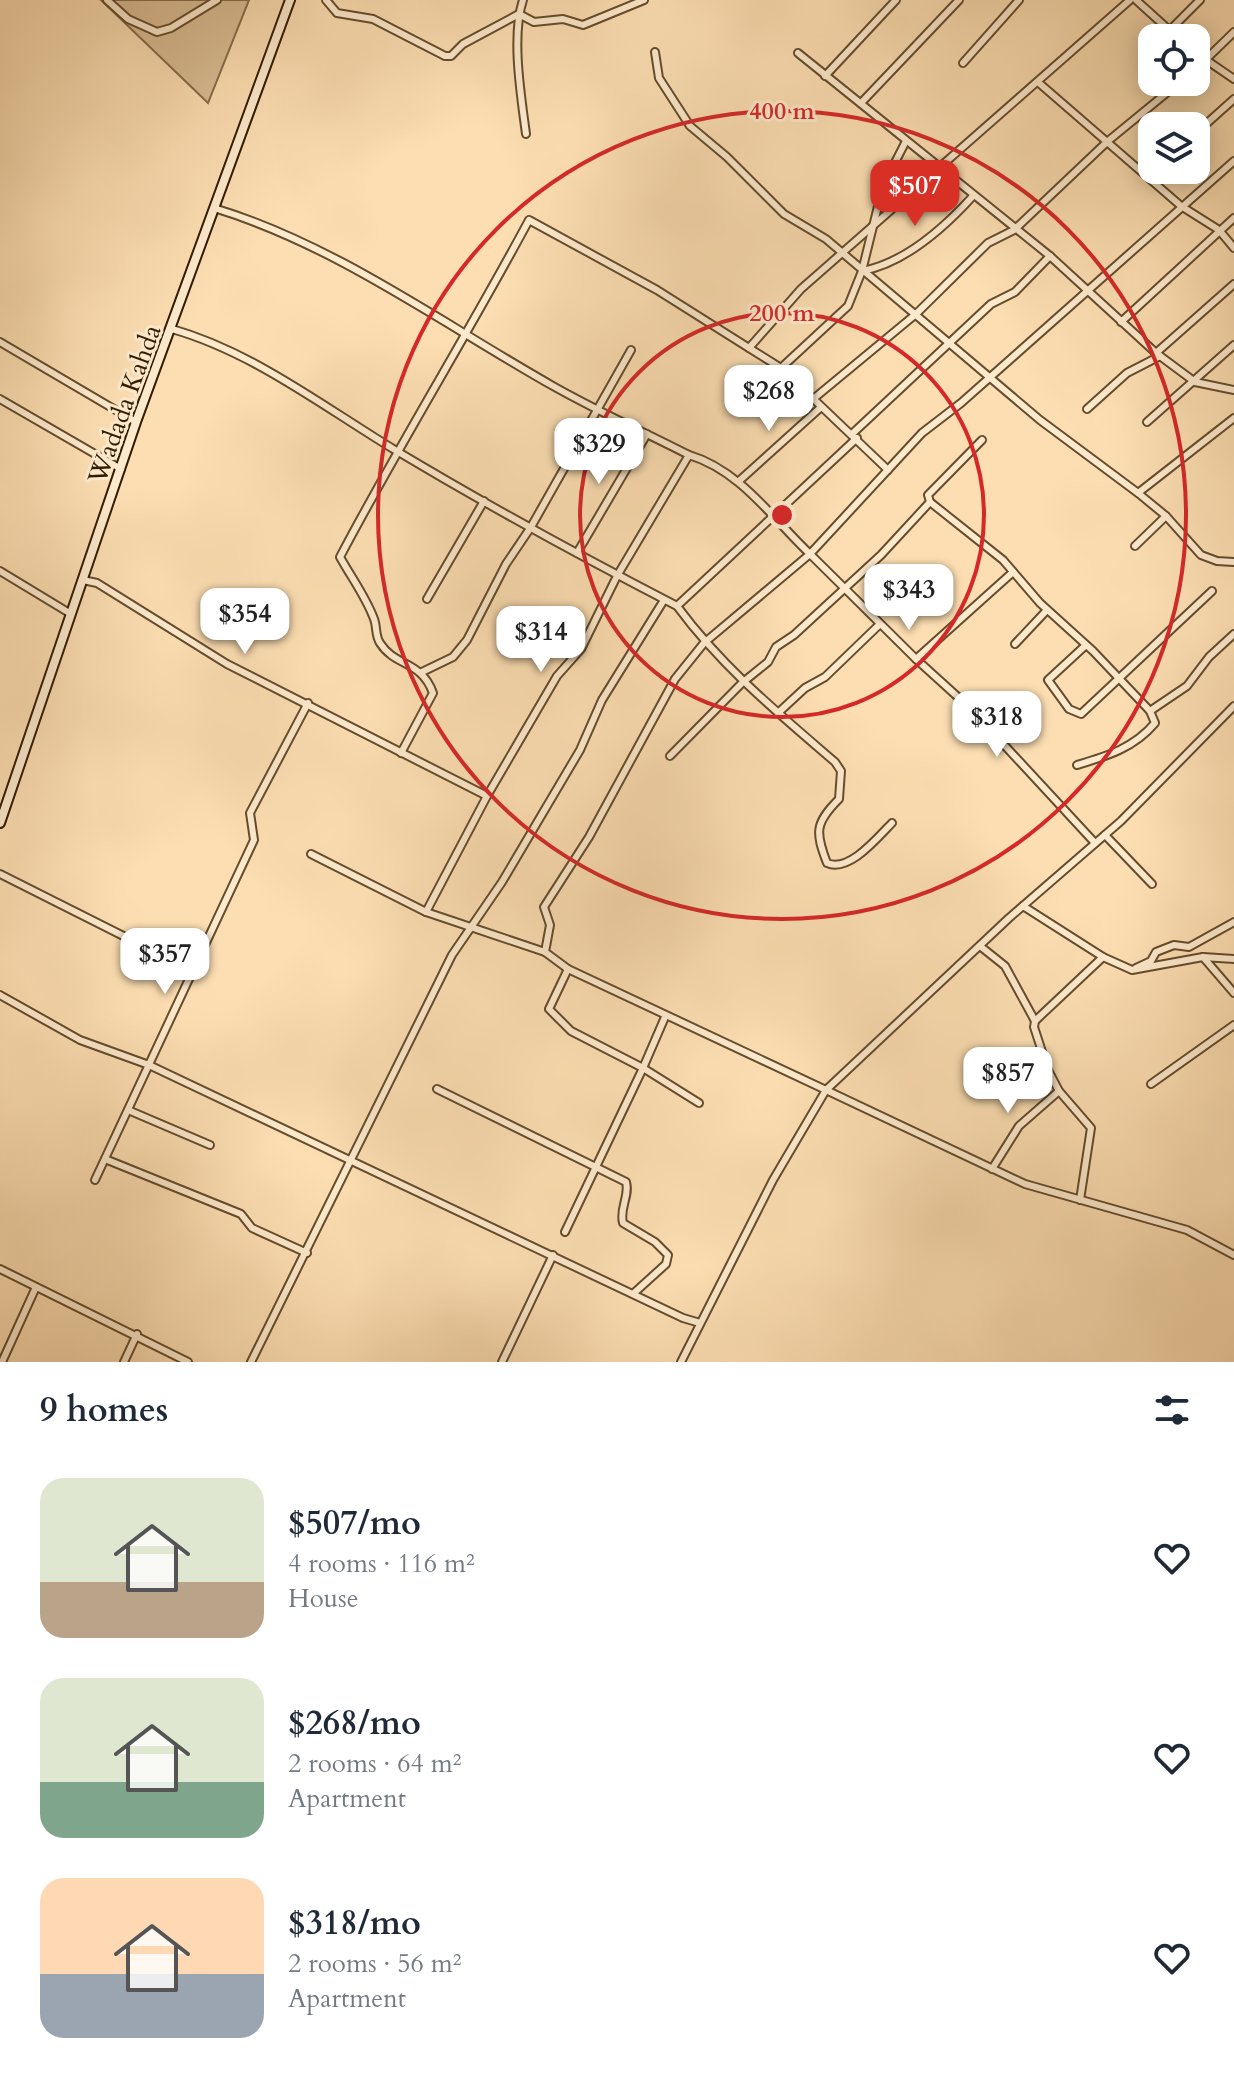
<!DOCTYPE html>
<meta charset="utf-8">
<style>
:root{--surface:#fff;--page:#f2f2f3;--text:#1f2937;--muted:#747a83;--accent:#d93025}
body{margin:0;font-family:Cardo,serif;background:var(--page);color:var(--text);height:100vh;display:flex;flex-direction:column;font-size:30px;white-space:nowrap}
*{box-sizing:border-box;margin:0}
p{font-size:26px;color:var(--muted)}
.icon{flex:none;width:44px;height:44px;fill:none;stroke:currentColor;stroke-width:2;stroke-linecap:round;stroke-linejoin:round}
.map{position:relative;height:1362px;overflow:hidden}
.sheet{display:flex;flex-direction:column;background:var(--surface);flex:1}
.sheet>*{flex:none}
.fabs{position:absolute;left:1138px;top:24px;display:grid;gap:16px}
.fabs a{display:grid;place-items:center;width:72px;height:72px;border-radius:16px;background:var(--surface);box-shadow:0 4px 20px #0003;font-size:40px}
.price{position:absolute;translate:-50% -68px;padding:0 18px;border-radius:16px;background:#fff;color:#222;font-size:26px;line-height:52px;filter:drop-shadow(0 2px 4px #0008)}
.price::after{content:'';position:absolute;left:50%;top:48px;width:24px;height:18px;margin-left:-12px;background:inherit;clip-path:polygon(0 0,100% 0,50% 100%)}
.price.selected{background:var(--accent);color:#fff}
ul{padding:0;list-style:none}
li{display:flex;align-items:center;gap:24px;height:200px;padding:0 40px}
li span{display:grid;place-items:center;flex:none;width:224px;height:160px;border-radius:24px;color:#555}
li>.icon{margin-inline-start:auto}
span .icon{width:96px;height:96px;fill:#fffc;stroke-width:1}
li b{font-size:34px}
h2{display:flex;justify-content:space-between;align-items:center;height:96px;padding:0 40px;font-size:34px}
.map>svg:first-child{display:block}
.green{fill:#dabd94;stroke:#866c4a;stroke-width:2}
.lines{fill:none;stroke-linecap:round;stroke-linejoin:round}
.minor-casing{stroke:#654c2c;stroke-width:10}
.secondary-casing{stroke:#331b00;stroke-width:12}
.minor{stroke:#fdeacd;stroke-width:6}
.secondary{stroke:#fdeacd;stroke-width:8}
.ring{fill:none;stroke:#d62828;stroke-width:4}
.labels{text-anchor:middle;stroke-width:6;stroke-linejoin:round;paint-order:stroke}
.street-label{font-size:26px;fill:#331b00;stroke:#fdeacd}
.centre{fill:#d62828;stroke:#fdeacd;stroke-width:4}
.ring-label{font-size:24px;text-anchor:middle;font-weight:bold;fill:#d62828;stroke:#fdeacd;stroke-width:6;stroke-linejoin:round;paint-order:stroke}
</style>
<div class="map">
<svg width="1234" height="1362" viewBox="0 0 1234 1362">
<rect width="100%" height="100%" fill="#fcdeb2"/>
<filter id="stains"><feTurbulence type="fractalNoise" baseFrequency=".0025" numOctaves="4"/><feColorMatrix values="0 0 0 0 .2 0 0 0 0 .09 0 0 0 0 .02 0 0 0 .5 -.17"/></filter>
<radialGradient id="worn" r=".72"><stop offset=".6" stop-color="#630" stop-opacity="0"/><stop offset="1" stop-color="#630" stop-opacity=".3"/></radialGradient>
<polygon class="green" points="101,0 249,0 208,103"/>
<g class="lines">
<g class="minor-casing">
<g id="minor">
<polyline points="107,0 128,19 157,32 171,28 217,0"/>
<polyline points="326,0 337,13 373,19 445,56 451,56 463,44 519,14 534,22 563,19 583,25 644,0"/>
<path d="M523 0C511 36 521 96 526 134"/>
<polyline points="1136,0 1178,38"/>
<polyline points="1169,31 1200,0"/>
<polyline points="655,52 659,78 690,126 727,157 784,214 826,239 1040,420 1138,493 1166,516 1201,555 1217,561 1234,562"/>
<polyline points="798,53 1050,256 1156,353 1195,382 1234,390"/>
<polyline points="1196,53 1234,79"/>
<polyline points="963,63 1019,0"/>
<polyline points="1196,69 1234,32"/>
<polyline points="825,76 896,0"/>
<polyline points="1039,83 1181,206 1219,230 1234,248"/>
<polyline points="861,103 959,0"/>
<polyline points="1196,133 1234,99"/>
<path d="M214 208C336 245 443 324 553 386 597 411 644 432 689 455 740 470 773 519 810 554L922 433 961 403 1234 161"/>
<path d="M862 271C905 263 944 228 973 196"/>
<polyline points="1121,322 1234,218"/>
<path d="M172 329C253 352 324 407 395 450 487 505 582 557 677 606 722 667 778 713 835 762L841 771 839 799C815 823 815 832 827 863 849 873 878 837 892 823"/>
<polyline points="0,342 136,422"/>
<polyline points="749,348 781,368 888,470"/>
<polyline points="1156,353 1234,284"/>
<polyline points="781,368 848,306 862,271 883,186 906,141"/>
<polyline points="0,399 121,469"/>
<polyline points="812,400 916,314 988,243 1014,230 1108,141 1180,82"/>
<polyline points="1087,409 1127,373 1160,356"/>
<polyline points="1147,422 1234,345"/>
<polyline points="852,434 991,304 1015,292 1050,256"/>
<polyline points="739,481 820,408"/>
<polyline points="1138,493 1234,418"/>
<path d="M930 502 1003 560 1040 603 1093 651 1150 711 1155 723C1134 748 1107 756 1077 765"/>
<polyline points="1135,546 1166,516"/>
<polyline points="577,553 647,434"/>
<polyline points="0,571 71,614"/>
<polyline points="83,580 97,583 227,664 487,796"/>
<polyline points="427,599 484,501"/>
<polyline points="677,606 857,438"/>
<polyline points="1015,644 1047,610"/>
<polyline points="1086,645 1048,680 1069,709 1081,714 1212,591"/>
<polyline points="916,659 970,708 1095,843"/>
<polyline points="422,672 453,657 467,640 506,564 531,527 631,350"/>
<polyline points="1234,706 1121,821 1009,918 826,1090 1025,1184 1187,1230 1234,1255"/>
<polyline points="1150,711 1187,686 1209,657 1234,634"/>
<polyline points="778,713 805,688 825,677 880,624"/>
<path d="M401 753 433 693C421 660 395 667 380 643 375 636 377 626 374 619 366 597 351 577 340 557 400 443 468 334 529 220L657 290 749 348 801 289 1130 0"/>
<polyline points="670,756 742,683 768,662 776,647 794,635 881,555 930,502 928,495 982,440"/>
<polyline points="1105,835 1152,884"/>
<polyline points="311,854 426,912 545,952"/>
<polyline points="0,874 193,971"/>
<polyline points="1023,906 1103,957 1132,970 1203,957 1234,959"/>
<polyline points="426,912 487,796 557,676 581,649 617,576 689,455"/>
<polyline points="980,946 1005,966 1035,1021"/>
<polyline points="1203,957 1234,993"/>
<polyline points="1136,968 1151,961 1156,952 1174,945 1189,947 1234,922"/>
<polyline points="0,995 80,1040 149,1065 683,1318 700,1323"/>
<polyline points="665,1017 643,1068 699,1103"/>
<polyline points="1151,1084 1234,1025"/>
<path d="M437 1089 626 1182C630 1196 619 1208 623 1223L655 1242 668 1255 666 1264 634 1293"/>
<polyline points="128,1110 210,1145"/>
<polyline points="105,1159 241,1214 252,1228 307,1253"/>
<polyline points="992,1169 1019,1126 1059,1091"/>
<polyline points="95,1180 254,840 250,813 308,703"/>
<polyline points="1080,1200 1091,1128 1059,1091 1048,1070 1034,1027 1035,1021 1103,957"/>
<polyline points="565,1232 643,1068 571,1031 549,1009 568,969"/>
<polyline points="0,1269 188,1362"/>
<polyline points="2,1362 36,1287"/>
<polyline points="124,1362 137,1334"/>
<polyline points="251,1362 452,955 502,882 580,750 602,700 664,600"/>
<polyline points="502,1362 553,1255"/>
<polyline points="681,1362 773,1180 826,1090 568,969 545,952 550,925 544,907 589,837 675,679 704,643 810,554 916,659 1013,572"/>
</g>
</g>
<g class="secondary-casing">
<polyline id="secondary" points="0,823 136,422 290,0"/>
</g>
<use href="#minor" class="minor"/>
<use href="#secondary" class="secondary"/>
</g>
<g class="ring">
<circle cx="782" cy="515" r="202"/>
<circle cx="782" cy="515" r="404"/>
</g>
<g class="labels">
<g class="street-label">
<text transform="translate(124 404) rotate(-70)" y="9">Wadada Kahda</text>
</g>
</g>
<circle cx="782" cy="515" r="12" class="centre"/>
<g class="ring-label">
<text x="782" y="119">400 m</text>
<text x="782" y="321">200 m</text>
</g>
<rect width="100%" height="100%" filter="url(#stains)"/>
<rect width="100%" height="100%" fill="url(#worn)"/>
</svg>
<div class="fabs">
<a><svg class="icon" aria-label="locate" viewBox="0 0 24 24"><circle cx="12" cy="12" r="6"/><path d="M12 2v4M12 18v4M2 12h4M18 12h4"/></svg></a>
<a><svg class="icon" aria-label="layers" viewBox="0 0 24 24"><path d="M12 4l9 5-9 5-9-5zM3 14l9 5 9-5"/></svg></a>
</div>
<b class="price selected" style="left:915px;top:228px">$507</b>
<b class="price" style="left:769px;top:433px">$268</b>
<b class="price" style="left:599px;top:486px">$329</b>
<b class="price" style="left:909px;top:632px">$343</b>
<b class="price" style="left:245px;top:656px">$354</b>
<b class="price" style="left:541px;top:674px">$314</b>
<b class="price" style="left:997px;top:759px">$318</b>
<b class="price" style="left:165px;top:996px">$357</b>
<b class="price" style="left:1008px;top:1115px">$857</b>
</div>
<section class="sheet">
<h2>9 homes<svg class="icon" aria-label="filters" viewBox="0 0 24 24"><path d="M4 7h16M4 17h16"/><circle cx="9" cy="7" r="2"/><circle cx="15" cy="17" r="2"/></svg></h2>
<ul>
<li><span style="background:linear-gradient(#dfe7d0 65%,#b9a48a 0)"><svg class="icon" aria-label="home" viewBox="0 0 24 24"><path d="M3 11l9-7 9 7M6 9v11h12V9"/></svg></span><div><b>$507/mo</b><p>4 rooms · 116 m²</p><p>House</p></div><svg class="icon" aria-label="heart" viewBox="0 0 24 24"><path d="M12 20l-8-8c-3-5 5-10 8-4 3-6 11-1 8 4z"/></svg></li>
<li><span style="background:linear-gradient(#dfe7d0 65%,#7fa58c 0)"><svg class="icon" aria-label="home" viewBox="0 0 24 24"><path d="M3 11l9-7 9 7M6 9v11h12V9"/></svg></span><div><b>$268/mo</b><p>2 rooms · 64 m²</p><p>Apartment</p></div><svg class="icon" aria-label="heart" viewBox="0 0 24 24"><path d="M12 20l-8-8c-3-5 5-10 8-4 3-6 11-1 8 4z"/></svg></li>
<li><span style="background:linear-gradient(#ffd9b3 60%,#9aa5b1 0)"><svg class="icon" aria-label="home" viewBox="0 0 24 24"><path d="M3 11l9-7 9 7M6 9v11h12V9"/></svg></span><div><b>$318/mo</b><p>2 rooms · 56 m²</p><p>Apartment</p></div><svg class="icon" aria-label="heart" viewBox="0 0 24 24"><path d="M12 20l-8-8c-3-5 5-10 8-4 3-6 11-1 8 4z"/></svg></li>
</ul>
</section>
